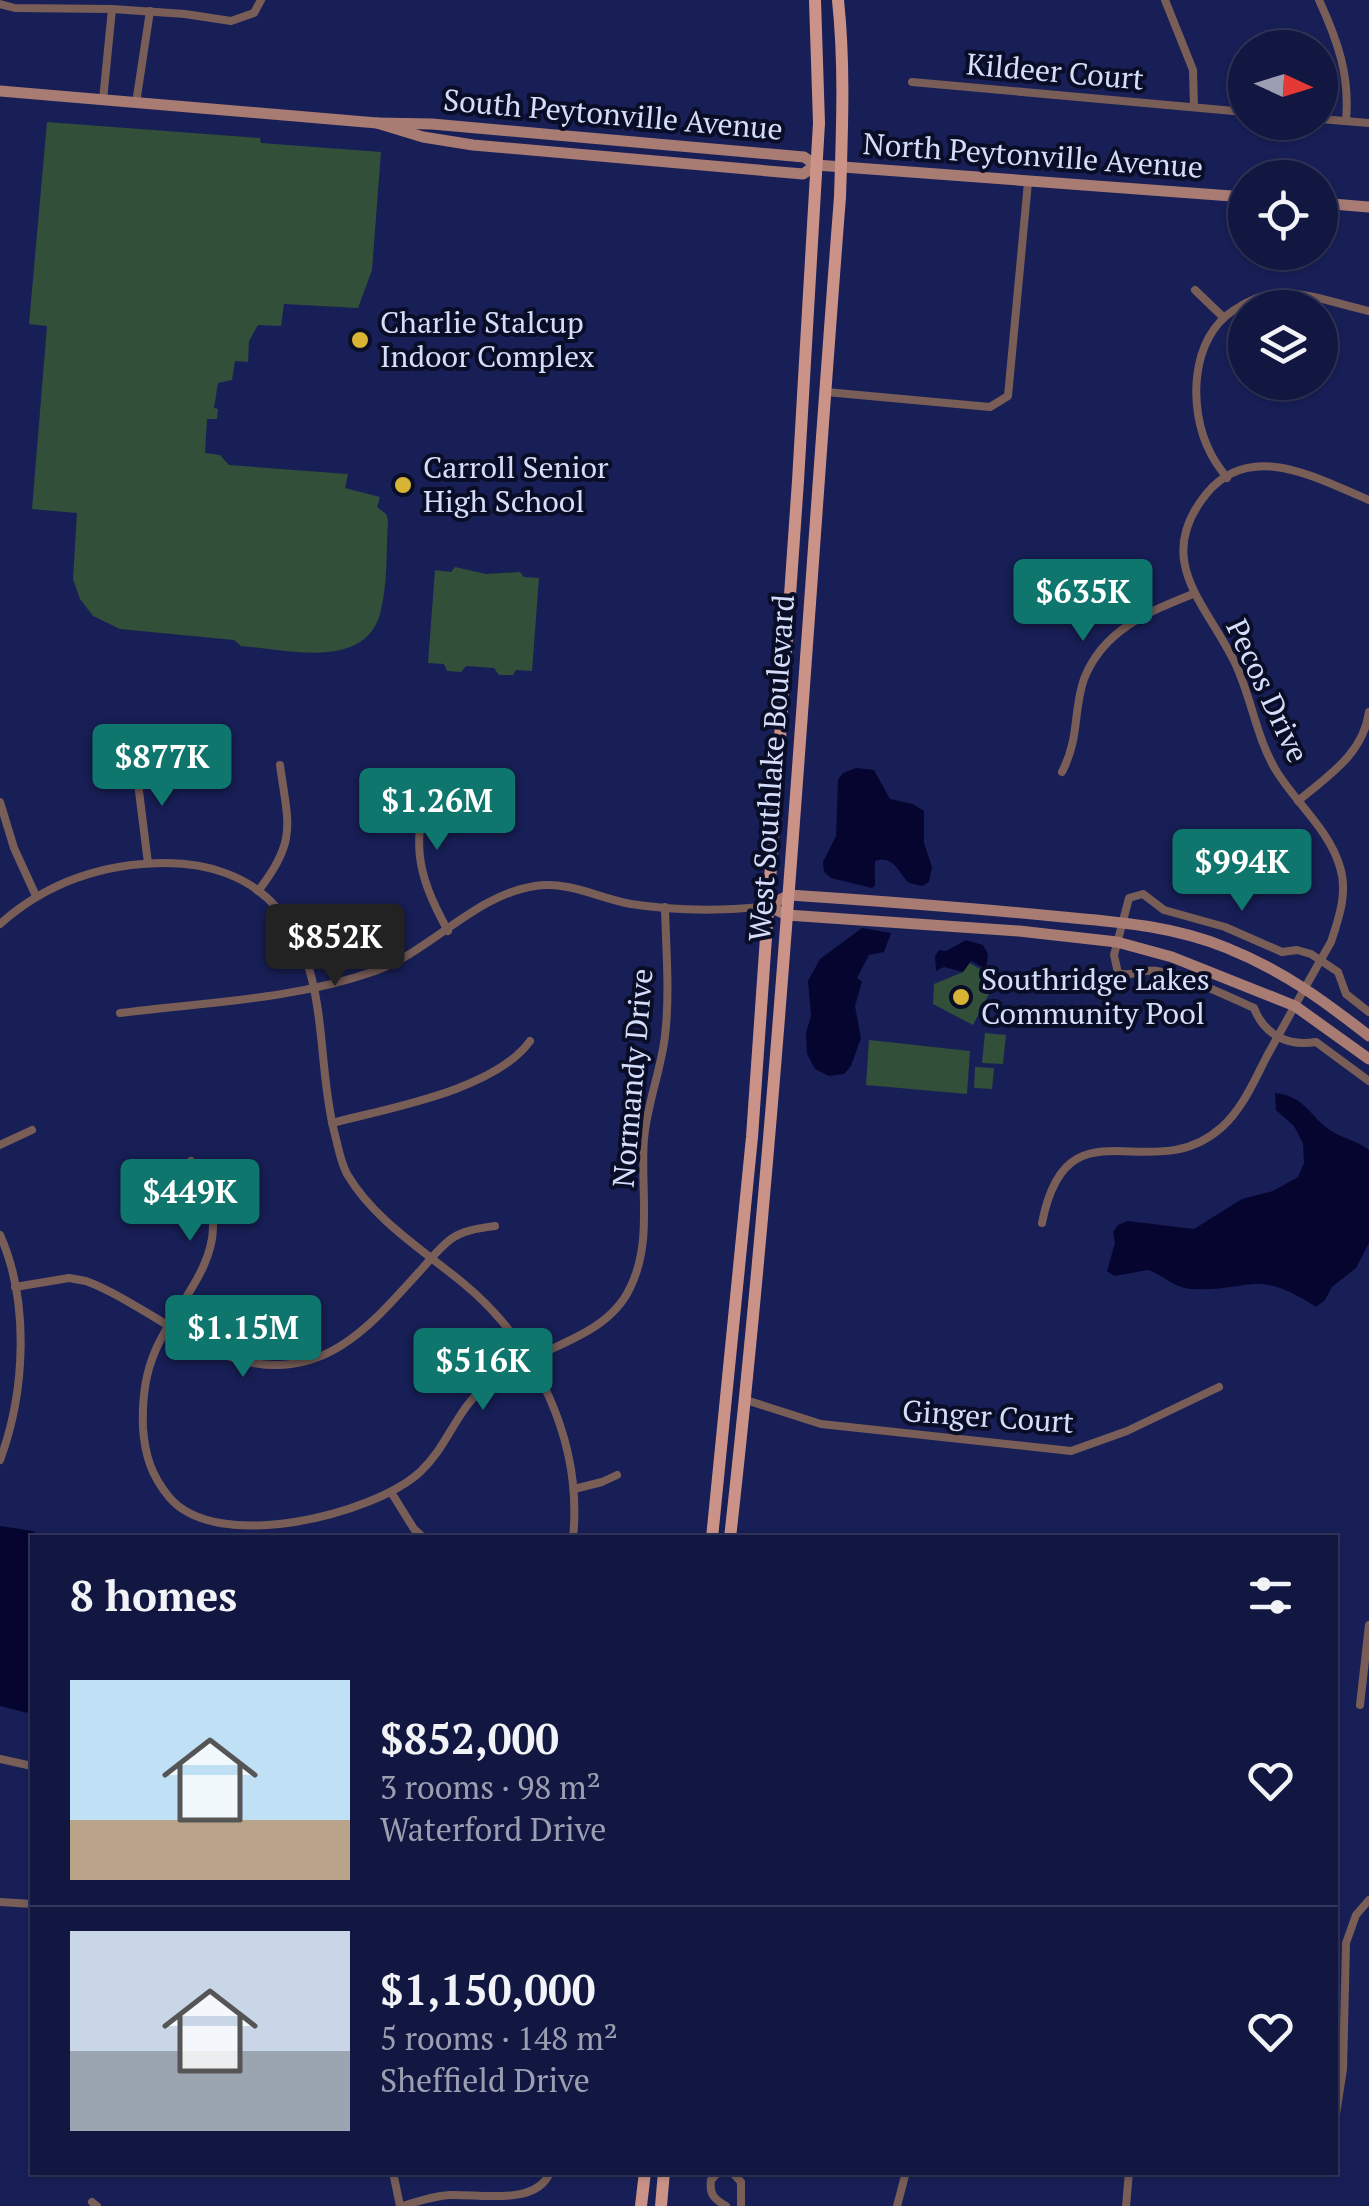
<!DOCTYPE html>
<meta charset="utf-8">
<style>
:root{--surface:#121741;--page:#1f244c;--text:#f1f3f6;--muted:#9c9fb1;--line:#31365a;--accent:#0f766e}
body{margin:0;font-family:"PT Serif",serif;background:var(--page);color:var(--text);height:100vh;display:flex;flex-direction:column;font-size:38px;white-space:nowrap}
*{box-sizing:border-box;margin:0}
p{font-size:32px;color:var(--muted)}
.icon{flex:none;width:55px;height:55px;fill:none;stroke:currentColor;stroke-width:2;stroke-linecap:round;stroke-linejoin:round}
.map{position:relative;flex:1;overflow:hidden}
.panel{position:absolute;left:30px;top:1535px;width:1308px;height:640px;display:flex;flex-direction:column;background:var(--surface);border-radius:0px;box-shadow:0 2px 8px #0004,0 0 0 2px var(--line)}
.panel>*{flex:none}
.needle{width:65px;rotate:94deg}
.tools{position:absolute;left:1228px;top:30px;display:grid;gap:20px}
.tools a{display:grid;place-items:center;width:110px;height:110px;border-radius:50%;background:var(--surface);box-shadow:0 2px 8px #0004,0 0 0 2px var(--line);font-size:50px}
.price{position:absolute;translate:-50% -85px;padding:0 22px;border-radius:10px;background:var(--accent);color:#fff;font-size:32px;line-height:65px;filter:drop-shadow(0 2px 5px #0008)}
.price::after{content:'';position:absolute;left:50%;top:60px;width:30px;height:22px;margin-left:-15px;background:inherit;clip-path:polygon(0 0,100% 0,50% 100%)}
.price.selected{background:#222;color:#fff}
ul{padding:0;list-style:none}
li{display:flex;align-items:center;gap:30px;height:250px;padding:0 40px}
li+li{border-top:2px solid var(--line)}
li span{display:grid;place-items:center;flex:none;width:280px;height:200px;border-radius:0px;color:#555}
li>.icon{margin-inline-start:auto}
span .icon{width:120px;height:120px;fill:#fffc;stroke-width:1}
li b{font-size:42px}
h2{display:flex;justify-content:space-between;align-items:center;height:120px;padding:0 40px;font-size:42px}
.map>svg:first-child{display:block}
.green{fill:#314f39}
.water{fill:#050530}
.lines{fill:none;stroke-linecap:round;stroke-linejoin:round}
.street{stroke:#795e58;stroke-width:8}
.secondary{stroke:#a87c73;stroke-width:11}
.primary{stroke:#cb9388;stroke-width:12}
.poi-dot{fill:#d8b434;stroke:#090d26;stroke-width:4}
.labels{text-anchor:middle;stroke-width:8;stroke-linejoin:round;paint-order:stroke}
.street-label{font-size:30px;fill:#d4ddf9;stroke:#090d26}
.poi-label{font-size:30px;fill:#d4ddf9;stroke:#090d26;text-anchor:start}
</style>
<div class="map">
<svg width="1369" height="2206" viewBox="0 0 1369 2206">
<rect width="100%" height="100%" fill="#181f57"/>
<g class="green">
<path d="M47 122 260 138 261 143 381 152 372 270 358 308 284 304 281 326 258 325 249 341 248 362 235 361 232 380 218 383 214 408 218 409 217 419H207L205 453 220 455 229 465 348 474 345 488 380 497 377 507 386 514 388 520C386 550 388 585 380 614 364 671 284 649 241 646L234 640 120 629 93 616 80 599 73 579 77 513 32 509 47 326 29 324Z"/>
<polygon points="455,567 486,574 520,572 524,577 539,578 532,671 516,670 513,675 499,675 494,668 466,666 461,672 447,671 444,664 428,663 435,570 451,572"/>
<polygon points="969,963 988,973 983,985 991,990 973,1025 933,1004 934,984 963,972"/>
<polygon points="985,1033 1006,1035 1003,1064 982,1063"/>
<polygon points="869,1040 970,1051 967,1094 866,1085"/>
<polygon points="975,1067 994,1068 992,1089 974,1088"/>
</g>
<g class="water">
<path d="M856 768 874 770 890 799 913 804 924 811V843L932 867 929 882 922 886 909 883C898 872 893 854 875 861V886L872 888 831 878 824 872 823 862 836 836 838 780 843 773Z"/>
<polygon points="862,928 891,933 884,952 869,955 857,978 862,982 855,1006 861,1038 851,1066 844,1074 829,1076 815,1069 807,1054 806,1033 811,1016 808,981 820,959"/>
<polygon points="966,940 983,945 988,954 986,969 971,961 963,972 944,967 936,971 935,956 939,950 946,951"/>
<path d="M1275 1093C1306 1096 1310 1118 1333 1132 1345 1139 1358 1141 1369 1150V1243L1356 1268 1332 1287 1325 1300 1316 1307C1255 1267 1252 1292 1192 1289 1173 1288 1164 1275 1148 1270L1114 1276 1107 1271 1115 1243 1113 1232 1118 1225 1128 1221 1194 1229 1242 1199 1273 1191 1298 1177 1304 1163 1303 1143 1294 1126 1276 1110Z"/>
<polygon points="0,1526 33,1531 40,1537 32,1538 32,1714 0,1706"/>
</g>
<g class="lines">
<g class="street">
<polyline points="1165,0 1193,70 1194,107"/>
<path d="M1319 0C1338 41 1350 76 1346 121"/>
<polyline points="0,4 15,8 112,9 185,14 231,21 254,13 261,0"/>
<polyline points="912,82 1245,112"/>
<polyline points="103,100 112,9"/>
<polyline points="136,103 150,11"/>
<polyline points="1320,119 1369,123"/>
<polyline points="1195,290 1223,317"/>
<polyline points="826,392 990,407 1008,396 1028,182"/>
<path d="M1227 478C1221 470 1214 461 1210 452 1188 409 1190 338 1234 310 1249 300 1266 292 1285 293 1312 294 1342 305 1369 311"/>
<polyline points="135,759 148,863"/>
<path d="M1062 772C1080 737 1073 710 1084 679 1103 630 1148 612 1193 594"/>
<path d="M429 775C414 844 413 867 448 931"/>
<path d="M1298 801C1329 775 1363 754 1369 712"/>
<polyline points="0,802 14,848 36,896"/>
<path d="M258 891C298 840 288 824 280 765"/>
<path d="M0 924C47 882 105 863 167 863 207 863 249 876 276 907 331 971 315 1054 334 1131 338 1145 340 1161 347 1174 374 1220 423 1250 463 1283 536 1343 583 1442 573 1538"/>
<path d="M1369 1012 1346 994 1338 972 1311 954 1297 950 1282 952 1225 927 1164 910 1143 894 1129 898 1114 955 1118 973C1132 978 1143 968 1157 971 1190 978 1223 994 1254 1008 1264 1034 1287 1047 1316 1042L1369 1081"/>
<path d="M120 1013C206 1002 293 1000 375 971 431 951 475 895 535 886 570 881 598 898 631 904 676 911 724 911 768 906"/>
<path d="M332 1123C389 1108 495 1090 530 1041"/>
<polyline points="0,1145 32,1130"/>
<path d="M191 1161C201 1183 212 1200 213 1225 214 1272 170 1312 154 1354 144 1378 142 1402 143 1428 145 1455 151 1475 169 1497 216 1554 373 1515 420 1472 451 1443 455 1407 495 1378 537 1348 606 1339 630 1288 653 1242 640 1188 644 1139 647 1104 661 1070 665 1036 670 993 666 950 665 907"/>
<path d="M1042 1223C1067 1095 1151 1191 1222 1127 1243 1108 1254 1081 1267 1056 1288 1018 1309 980 1331 942 1339 918 1348 892 1340 867 1329 830 1297 804 1277 772 1257 740 1252 700 1236 665 1208 605 1151 561 1207 493 1252 439 1320 480 1369 500"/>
<path d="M0 1235C30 1302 25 1393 0 1460"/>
<path d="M15 1287 69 1278 86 1281C139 1301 191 1348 244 1361 325 1381 371 1325 419 1272 429 1261 439 1248 451 1239 463 1230 481 1228 495 1226"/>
<polyline points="746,1400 821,1424 1071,1451 1127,1431 1219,1387"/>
<polyline points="574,1489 602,1482 617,1475"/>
<polyline points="391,1492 414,1529 424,1538"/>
<polyline points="1360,1705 1369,1625"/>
<polyline points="0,1759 32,1766"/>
<polyline points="0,1902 32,1904"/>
<polyline points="1335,2121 1343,2069 1346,1943 1356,1915 1369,1900"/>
<polyline points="393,2172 400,2206"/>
<path d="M718 2172 711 2180C709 2194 714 2199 726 2206"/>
<polyline points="732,2172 741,2182 741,2206"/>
<polyline points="92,2202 97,2206"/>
<path d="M403 2206C418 2201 434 2196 450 2195 481 2194 537 2206 550 2172"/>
<polyline points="897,2206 906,2172"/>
<polyline points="1126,2206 1129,2172"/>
</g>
<g class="secondary">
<polyline points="0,91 377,123 423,137 473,145 803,174 816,165"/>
<polyline points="377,123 432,124 804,157 816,165 1245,197"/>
<polyline points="1320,203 1369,207"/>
<path d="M768 906 789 895C880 901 971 908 1063 917 1119 922 1174 926 1227 948 1282 970 1323 1000 1369 1036"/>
<polyline points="768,906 787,915 1019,931 1117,942 1172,957 1295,1006 1369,1059"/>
</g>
<g class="primary">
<polyline points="712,1538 752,1137 798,481 819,123 815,0"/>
<path d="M730 1538C780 1092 805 644 840 197 842 131 845 66 838 0"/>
<polyline points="641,2206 645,2172"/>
<polyline points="661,2206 664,2172"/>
</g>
</g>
<g class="poi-dot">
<circle cx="360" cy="340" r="10"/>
<circle cx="403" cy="485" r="10"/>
<circle cx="961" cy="997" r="10"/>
</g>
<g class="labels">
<g class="street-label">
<text transform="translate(1055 72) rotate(5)" y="10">Kildeer Court</text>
<text transform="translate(613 115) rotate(5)" y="10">South Peytonville Avenue</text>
<text transform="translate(1033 156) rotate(4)" y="10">North Peytonville Avenue</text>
<text transform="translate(1267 691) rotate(65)" y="10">Pecos Drive</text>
<text transform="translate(772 768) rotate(-86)" y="10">West Southlake Boulevard</text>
<text transform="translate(633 1078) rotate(-85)" y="10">Normandy Drive</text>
<text transform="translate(988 1417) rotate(4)" y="10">Ginger Court</text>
</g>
<g class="poi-label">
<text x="380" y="333">Charlie Stalcup<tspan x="380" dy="34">Indoor Complex</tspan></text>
<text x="423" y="478">Carroll Senior<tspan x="423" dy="34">High School</tspan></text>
<text x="981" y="990">Southridge Lakes<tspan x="981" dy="34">Community Pool</tspan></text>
</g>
</g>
</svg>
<div class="tools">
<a><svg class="needle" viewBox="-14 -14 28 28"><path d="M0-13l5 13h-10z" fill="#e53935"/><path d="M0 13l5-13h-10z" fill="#9c9fb1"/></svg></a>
<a><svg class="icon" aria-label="locate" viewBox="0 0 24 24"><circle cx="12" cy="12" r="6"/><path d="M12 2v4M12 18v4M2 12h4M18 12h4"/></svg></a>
<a><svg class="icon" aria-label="layers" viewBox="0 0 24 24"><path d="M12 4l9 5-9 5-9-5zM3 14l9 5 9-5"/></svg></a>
</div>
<b class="price" style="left:1083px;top:644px">$635K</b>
<b class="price" style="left:162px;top:809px">$877K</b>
<b class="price" style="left:437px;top:853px">$1.26M</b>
<b class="price" style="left:1242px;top:914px">$994K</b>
<b class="price selected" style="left:335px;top:989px">$852K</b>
<b class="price" style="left:190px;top:1244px">$449K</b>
<b class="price" style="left:243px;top:1380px">$1.15M</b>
<b class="price" style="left:483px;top:1413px">$516K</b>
<section class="panel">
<h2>8 homes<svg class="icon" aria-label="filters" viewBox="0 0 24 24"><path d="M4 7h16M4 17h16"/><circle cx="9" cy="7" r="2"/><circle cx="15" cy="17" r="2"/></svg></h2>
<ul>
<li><span style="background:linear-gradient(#bfe0f5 70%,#b9a48a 0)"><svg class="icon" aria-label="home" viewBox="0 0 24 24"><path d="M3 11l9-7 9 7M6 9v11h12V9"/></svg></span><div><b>$852,000</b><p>3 rooms · 98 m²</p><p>Waterford Drive</p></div><svg class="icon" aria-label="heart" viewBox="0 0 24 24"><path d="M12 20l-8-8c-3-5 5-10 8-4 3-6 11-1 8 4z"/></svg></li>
<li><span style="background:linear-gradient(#c9d6e8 60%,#9aa5b1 0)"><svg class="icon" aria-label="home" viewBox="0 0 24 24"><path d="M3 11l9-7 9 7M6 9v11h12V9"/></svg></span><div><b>$1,150,000</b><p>5 rooms · 148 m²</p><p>Sheffield Drive</p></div><svg class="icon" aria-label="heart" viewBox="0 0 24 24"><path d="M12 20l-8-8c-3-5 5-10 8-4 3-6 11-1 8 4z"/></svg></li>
</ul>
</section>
</div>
